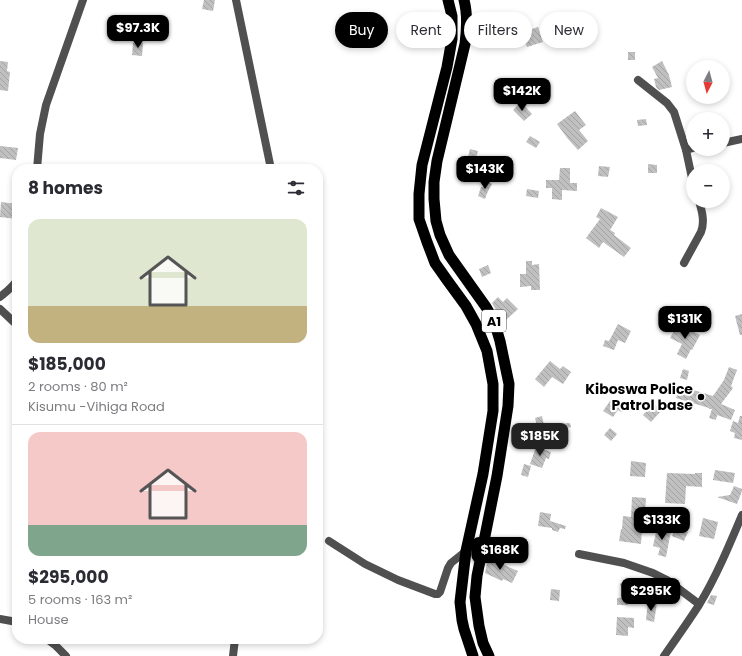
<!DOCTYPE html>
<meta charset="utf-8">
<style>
:root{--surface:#fff;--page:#f7f7f7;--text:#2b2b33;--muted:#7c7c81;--line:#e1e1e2;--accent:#000}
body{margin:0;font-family:Poppins,sans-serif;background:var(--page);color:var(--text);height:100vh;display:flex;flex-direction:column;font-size:15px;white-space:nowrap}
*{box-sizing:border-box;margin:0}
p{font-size:13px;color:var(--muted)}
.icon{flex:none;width:22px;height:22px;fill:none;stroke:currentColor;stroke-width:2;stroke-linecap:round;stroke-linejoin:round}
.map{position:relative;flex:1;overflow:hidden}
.details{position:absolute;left:12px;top:164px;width:311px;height:480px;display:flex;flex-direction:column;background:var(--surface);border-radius:16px;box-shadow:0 2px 6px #0003}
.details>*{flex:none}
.guide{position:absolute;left:335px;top:12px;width:347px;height:36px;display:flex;gap:8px}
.needle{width:26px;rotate:186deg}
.tools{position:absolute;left:686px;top:60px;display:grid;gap:8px}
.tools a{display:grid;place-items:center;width:44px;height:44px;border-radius:50%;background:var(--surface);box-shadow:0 2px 6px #0003;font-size:20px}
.price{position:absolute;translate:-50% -34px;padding:0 9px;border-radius:8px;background:var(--accent);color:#fff;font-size:13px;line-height:26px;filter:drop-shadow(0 1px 2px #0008)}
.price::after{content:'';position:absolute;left:50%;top:24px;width:12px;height:9px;margin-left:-6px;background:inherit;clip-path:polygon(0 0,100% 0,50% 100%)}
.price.on{background:#222;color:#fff}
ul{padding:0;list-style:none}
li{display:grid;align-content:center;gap:8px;height:212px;padding:0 16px}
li+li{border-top:1px solid var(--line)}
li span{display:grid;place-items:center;height:124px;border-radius:12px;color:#555}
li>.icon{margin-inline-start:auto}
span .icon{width:72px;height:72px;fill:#fffc;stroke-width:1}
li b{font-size:17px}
h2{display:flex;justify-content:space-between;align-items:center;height:48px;padding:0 16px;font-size:17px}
.tag{padding:0 14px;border-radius:18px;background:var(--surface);box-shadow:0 2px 6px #0003;font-size:14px;line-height:36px}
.tag.on{background:var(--accent);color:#fff}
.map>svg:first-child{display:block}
.building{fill:url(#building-back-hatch)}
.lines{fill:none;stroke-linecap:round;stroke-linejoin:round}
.minor{stroke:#505050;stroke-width:8}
.tertiary{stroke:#505050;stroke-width:8}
.trunk{stroke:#000;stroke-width:11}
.poi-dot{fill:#000;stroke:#fff;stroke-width:1.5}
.labels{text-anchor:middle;stroke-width:4;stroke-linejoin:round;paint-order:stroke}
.shield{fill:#fff;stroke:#4c4c4c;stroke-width:1}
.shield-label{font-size:13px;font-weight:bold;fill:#000}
.poi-label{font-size:14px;font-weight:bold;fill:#000;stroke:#fff;text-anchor:end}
</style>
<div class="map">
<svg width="742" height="656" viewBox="0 0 742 656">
<defs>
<pattern id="building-back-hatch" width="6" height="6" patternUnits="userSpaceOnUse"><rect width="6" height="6" fill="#c0c0c0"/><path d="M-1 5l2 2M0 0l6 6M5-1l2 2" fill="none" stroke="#a3a3a3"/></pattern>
</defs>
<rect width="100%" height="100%" fill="#fff"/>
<g class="building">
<polygon points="204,0 215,0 213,11 202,9"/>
<polygon points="538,27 543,42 527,47 524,40 531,37 529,30"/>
<polygon points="133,43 143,43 142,56 132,55"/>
<rect x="628" y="52" width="7" height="8"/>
<polygon points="0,61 8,62 7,71 10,72 8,91 0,90"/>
<polygon points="662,61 669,75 672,87 659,90 656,87 654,79 658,78 652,67"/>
<polygon points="514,83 516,94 503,96 502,85"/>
<polygon points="521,102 532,114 524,121 513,110"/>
<polygon points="575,111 586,125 579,130 588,141 578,150 568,139 557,124"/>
<polygon points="646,119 647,125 638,126 637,120"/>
<polygon points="530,136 540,142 536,148 526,142"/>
<polygon points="0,146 18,148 16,160 0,158"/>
<polygon points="470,149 478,151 476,158 468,157"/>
<polygon points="648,164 657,165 657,173 648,173"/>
<polygon points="599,166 610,167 608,177 598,176"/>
<polygon points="560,168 570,168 570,183 577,183 577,191 562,190 562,200 552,199 552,188 546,188 546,180 559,180"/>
<polygon points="487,181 492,184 488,191 485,199 478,196 481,187 483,187"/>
<polygon points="527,189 539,191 538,198 526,196"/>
<polygon points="1,202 17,204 17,219 0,217"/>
<polygon points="601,208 618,217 610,230 615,233 614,235 631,248 624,257 603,242 599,248 586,238 600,219 596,217"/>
<polygon points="526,261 532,261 532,265 539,264 540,290 531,290 531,286 520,287 520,274 526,274"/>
<polygon points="488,265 491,273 482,277 479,269"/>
<polygon points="498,297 503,302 507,298 518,309 506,320 496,310 492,303"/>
<polygon points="742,314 742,335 740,335 735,316"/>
<polygon points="618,324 631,331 625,343 618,340 614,350 603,346 605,340 609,341"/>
<polygon points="678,324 700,335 692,350 691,349 686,359 677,354 682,344 670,338"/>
<polygon points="550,361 560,369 563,366 571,372 563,384 552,377 544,387 535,379"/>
<polygon points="729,367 737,370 731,386 733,388 721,404 735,410 731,420 717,415 716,420 709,418 712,409 709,409 709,408 676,398 680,386 713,396 724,380"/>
<polygon points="683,369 689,371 687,380 680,378"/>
<polygon points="612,398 625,406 621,412 618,410 613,417 603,411"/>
<polygon points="653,403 662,410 651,422 643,415"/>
<polygon points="542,416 544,425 570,423 571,427 562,429 562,436 555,436 554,431 539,434 535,418"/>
<polygon points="740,416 742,416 742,440 734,438 735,433 730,431 733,421 738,423"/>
<polygon points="610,428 617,434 611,441 604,435"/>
<polygon points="536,447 551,452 549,459 546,458 542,468 530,464"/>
<polygon points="631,461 646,463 645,477 630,476"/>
<polygon points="524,464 531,466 528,477 521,475"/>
<polygon points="715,470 735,473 733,483 713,480"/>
<polygon points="667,473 695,474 695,473 702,473 702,487 686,486 685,504 665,503"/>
<polygon points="734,486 742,489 742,491 737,504 717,497 730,495"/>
<polygon points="632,497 646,498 644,529 642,529 641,544 619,541 621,529 622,529 623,516 631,517"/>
<polygon points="540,512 551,514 550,521 566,526 565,529 560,528 558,532 552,530 552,528 538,526"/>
<polygon points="703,518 718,522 714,539 699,536"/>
<polygon points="676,527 688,532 684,541 672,536"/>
<polygon points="657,528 671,531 666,557 658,555 660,548 653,546"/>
<polygon points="488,558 518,571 512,583 503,579 502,581 485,573"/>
<polygon points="628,580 633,591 623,591 620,584"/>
<polygon points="551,589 560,590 559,601 550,600"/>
<polygon points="711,595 717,596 714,605 707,603"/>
<polygon points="627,597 628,605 617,605 617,598"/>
<polygon points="648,602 657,603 654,622 646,620"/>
<polygon points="617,617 634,618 634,628 628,627 628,636 616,635"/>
</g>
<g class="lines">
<g class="minor">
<polyline points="236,0 271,169"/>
<polyline points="638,80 667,103 674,112 686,150"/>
<polyline points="723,143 742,139"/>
<polyline points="693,148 686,150 693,183"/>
<polyline points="37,169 40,134 46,105 83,0"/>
<path d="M684 263 701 232C705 222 702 211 699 201"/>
<path d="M0 297C6 292 13 287 17 280"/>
<polyline points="0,309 17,325"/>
<polyline points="329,541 365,564 398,580 435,594 438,594 440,592 448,568 451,563 466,551"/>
<polyline points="579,554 624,563 653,573 667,580 699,604"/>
<polyline points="0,619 17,622"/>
<polyline points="47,639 55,645 66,656"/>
<polyline points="233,656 235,639"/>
</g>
<path class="tertiary" d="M664 656C676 639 688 622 699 605 716 577 729 546 742 515"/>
<g class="trunk">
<polyline points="448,0 452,16 452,39 447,67 422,165 419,194 419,219 427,242 435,263 447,280 466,306 476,324 487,351 493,384 493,411 483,474 466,551 460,602 462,620 464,629 473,656"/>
<path d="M464 0C468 15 467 29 465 44L437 161 434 182V199L436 221 440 235 449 255 486 307 494 321 500 341 509 384 508 406 497 476 477 576 475 597 479 626 483 643 489 656"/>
</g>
</g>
<circle class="poi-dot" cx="701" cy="397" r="4"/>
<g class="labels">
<rect class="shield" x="482" y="310" width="24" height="22" rx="3"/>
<g class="shield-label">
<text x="494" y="326">A1</text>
</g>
<g class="poi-label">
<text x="693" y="394">Kiboswa Police<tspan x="693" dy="16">Patrol base</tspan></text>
</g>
</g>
</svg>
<div class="tools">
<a><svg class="needle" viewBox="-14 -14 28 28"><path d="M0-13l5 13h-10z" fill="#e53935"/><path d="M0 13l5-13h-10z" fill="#7c7c81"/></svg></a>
<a>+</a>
<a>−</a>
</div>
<b class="price" style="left:138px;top:49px">$97.3K</b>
<b class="price" style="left:522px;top:112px">$142K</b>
<b class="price" style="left:485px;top:190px">$143K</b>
<b class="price" style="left:685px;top:340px">$131K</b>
<b class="price on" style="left:540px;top:457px">$185K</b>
<b class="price" style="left:662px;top:541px">$133K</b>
<b class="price" style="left:500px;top:571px">$168K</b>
<b class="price" style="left:651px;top:612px">$295K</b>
<div class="guide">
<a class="tag on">Buy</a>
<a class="tag">Rent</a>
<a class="tag">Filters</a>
<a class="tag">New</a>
</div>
<section class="details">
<h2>8 homes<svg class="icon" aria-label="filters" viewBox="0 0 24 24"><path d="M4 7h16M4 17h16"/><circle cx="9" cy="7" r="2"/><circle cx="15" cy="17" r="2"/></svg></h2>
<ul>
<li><span style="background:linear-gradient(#dfe7d0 70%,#c2b280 0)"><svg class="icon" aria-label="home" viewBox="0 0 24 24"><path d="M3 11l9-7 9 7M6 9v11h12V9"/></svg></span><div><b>$185,000</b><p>2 rooms · 80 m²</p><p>Kisumu -Vihiga Road</p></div></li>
<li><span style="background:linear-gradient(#f6c9c9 75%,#7fa58c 0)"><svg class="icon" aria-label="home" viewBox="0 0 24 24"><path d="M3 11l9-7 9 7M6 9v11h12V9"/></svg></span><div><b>$295,000</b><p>5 rooms · 163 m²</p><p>House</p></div></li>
</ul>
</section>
</div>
